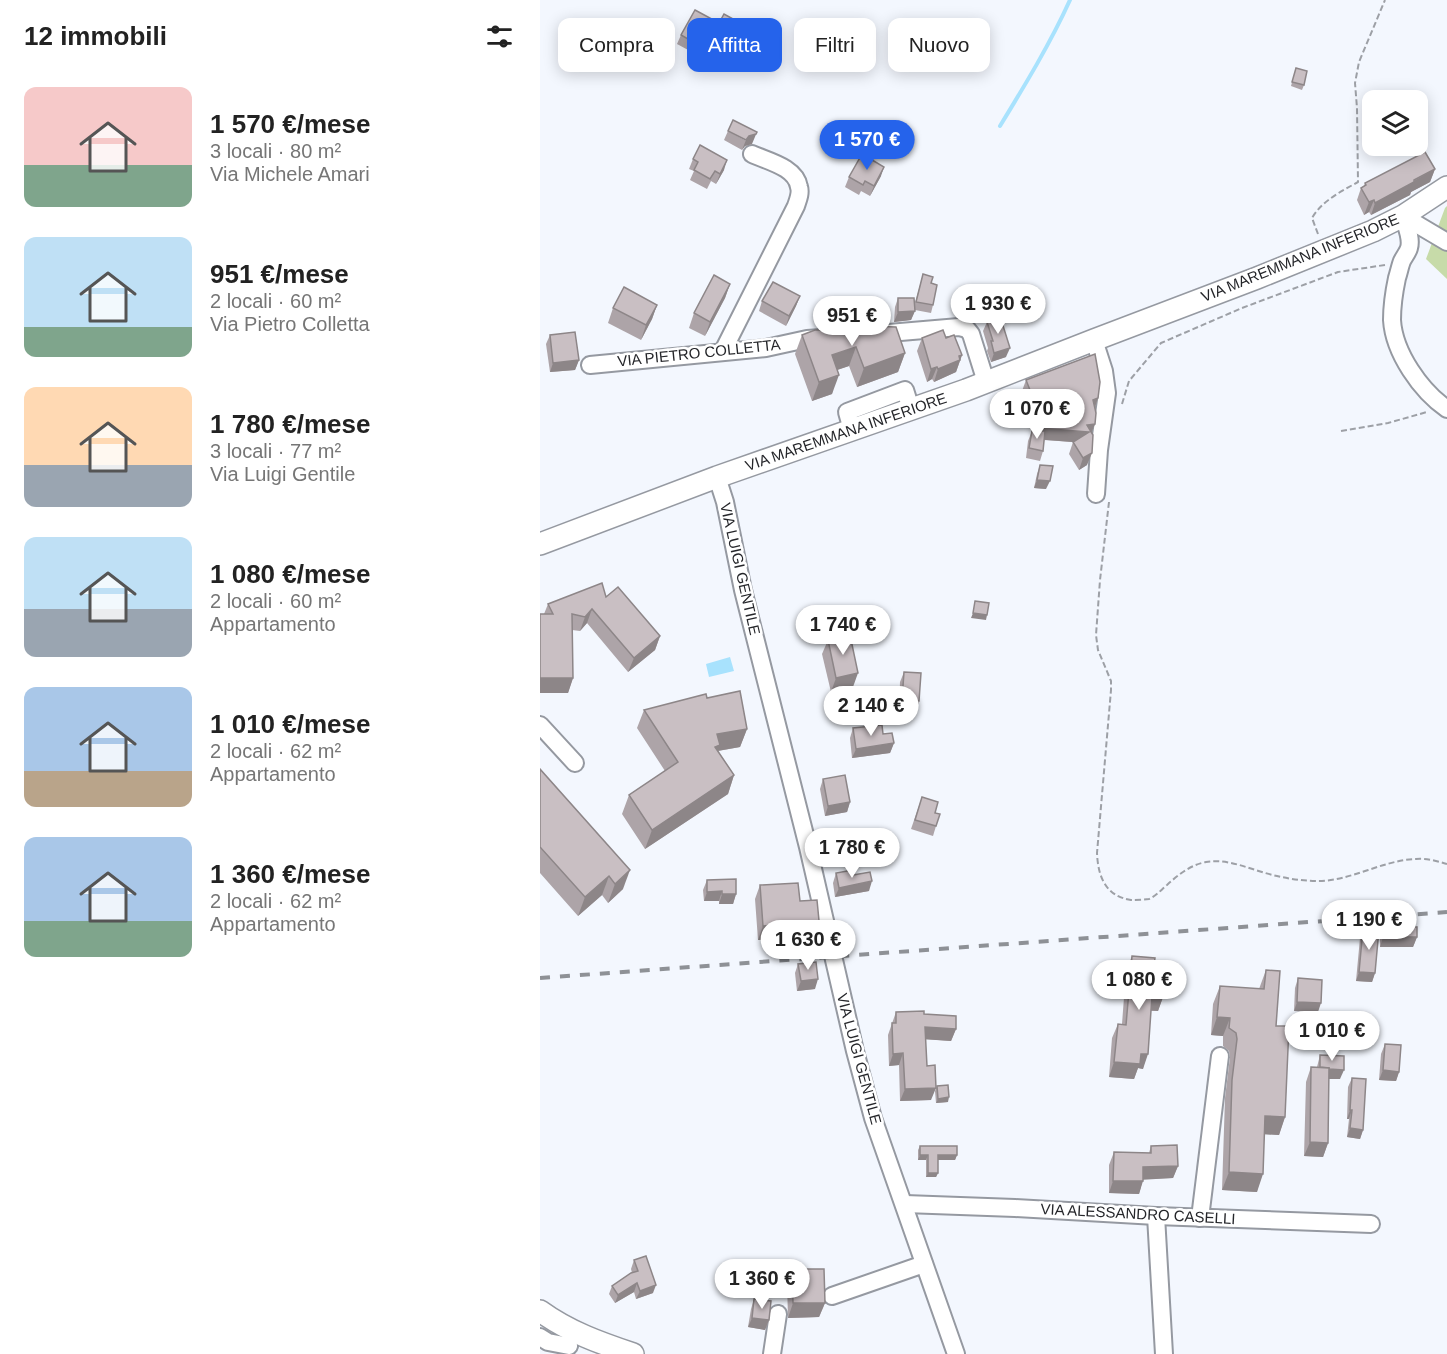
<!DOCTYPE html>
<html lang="it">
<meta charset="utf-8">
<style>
:root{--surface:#fff;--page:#f2f2f2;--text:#222;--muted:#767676;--accent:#2563eb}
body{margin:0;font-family:Arial,sans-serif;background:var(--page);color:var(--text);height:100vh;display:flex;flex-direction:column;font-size:22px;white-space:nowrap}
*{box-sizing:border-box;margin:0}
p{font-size:20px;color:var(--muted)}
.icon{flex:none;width:33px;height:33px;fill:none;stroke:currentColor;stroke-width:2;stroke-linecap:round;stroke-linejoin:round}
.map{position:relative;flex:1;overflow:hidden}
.sheet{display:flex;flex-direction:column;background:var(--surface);width:540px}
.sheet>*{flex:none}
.guide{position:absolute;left:18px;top:18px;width:570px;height:54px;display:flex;gap:12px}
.tools{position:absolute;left:822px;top:90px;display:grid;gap:12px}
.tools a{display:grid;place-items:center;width:66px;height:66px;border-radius:12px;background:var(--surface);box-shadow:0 3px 15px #0003;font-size:30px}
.price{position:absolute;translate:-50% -51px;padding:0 14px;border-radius:21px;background:#fff;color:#222;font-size:20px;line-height:39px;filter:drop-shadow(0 2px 3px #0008)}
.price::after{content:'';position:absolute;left:50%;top:36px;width:18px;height:14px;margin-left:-9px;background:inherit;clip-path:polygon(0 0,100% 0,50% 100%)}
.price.on{background:var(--accent);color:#fff}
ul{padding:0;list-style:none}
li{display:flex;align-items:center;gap:18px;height:150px;padding:0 24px}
li span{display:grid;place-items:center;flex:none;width:168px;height:120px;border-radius:12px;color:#555}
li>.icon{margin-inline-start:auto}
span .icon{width:72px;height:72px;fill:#fffc;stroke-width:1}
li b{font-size:26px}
h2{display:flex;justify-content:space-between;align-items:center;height:72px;padding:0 24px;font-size:26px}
.pill{padding:0 21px;border-radius:12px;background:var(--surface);box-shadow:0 3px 15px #0003;font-size:21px;line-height:54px}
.pill.on{background:var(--accent);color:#fff}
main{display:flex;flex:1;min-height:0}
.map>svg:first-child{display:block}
.green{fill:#c7dba9}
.water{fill:#a8e2fd}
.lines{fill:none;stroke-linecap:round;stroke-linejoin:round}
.stream{stroke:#a8e2fd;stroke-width:4}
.minor-casing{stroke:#9599a1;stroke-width:20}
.major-casing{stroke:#9599a1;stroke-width:24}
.path{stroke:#9da0a6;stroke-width:2;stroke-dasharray:6 3;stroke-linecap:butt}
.minor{stroke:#fff;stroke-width:16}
.major{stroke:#fff;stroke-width:21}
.rail{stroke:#8e9196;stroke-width:4;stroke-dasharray:10 10;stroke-linecap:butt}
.wall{fill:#ada4a8}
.shaded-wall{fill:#8d8688}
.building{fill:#c9bfc3;stroke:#8d8688;stroke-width:1.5}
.labels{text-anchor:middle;stroke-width:5;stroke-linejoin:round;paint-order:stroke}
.street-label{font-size:15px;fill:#25262a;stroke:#fff}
</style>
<main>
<section class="sheet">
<h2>12 immobili<svg class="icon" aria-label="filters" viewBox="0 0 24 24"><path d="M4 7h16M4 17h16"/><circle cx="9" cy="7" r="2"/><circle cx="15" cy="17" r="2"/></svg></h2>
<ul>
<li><span style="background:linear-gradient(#f6c9c9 65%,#7fa58c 0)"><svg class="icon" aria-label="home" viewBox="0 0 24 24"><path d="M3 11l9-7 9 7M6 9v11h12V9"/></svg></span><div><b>1 570 €/mese</b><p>3 locali · 80 m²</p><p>Via Michele Amari</p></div></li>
<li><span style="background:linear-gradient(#bfe0f5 75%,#7fa58c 0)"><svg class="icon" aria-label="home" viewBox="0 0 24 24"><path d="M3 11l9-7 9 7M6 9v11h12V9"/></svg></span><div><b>951 €/mese</b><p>2 locali · 60 m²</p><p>Via Pietro Colletta</p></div></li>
<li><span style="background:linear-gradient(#ffd9b3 65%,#9aa5b1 0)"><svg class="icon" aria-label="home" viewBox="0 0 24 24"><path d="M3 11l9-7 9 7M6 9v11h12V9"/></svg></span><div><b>1 780 €/mese</b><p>3 locali · 77 m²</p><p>Via Luigi Gentile</p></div></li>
<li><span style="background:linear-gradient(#bfe0f5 60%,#9aa5b1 0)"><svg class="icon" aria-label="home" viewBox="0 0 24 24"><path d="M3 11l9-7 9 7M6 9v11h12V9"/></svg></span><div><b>1 080 €/mese</b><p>2 locali · 60 m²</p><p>Appartamento</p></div></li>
<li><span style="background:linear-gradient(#a9c7e8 70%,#b9a48a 0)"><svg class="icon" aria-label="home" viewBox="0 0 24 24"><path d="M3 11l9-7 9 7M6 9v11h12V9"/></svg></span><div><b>1 010 €/mese</b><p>2 locali · 62 m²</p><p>Appartamento</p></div></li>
<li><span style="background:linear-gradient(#a9c7e8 70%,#7fa58c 0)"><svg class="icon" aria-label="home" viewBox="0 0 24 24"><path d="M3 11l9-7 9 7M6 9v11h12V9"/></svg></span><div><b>1 360 €/mese</b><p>2 locali · 62 m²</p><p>Appartamento</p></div></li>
</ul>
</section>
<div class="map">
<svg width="907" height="1354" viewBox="0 0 907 1354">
<rect width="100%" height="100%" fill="#f3f7fe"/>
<polygon class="green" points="907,206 907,279 886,259 905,208"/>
<polygon class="water" points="190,657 194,671 169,677 166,664"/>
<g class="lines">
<path class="stream" d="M460 126C485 85 510 44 530 0"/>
<g class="minor-casing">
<g id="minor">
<path d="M863 216C866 226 872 238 869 248 868 252 864 257 862 261 860 266 859 272 857 278 854 292 852 306 852 320 854 353 881 391 907 409"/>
<polyline points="863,216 907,242"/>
<polyline points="337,334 419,327 427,329 431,334 446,382"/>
<polyline points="554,340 564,371 567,393 559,450 556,494"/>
<path d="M183 351 256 206C258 200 261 193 259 187 256 167 227 161 212 154"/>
<polyline points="50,365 226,348 267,339 281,338"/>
<polyline points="312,430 307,412 365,390 371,409"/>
<polyline points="177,477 185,502 203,590 268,847 315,1051 333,1118 416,1354"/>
<polyline points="0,725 35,763"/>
<polyline points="365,1204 475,1208 616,1216 831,1224"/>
<polyline points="616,1216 624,1354"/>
<polyline points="660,1218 680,1056"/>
<polyline points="292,1296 384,1264"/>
<polyline points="0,1337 8,1342 29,1346"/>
<polyline points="232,1354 238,1314"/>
</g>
</g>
<g class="major-casing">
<g id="major">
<polyline points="0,544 177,477 426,390 554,340 717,278 833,231 863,216 907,187"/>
<path d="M0 1311C29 1332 60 1343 93 1354"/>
</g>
</g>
<g class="path">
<path d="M778 234 772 218C782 201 800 192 818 182L817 108 815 83 819 62 845 0"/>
<polyline points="473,389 474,411 483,414"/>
<polyline points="582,404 589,381 621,343 702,308 798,272 845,265"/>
<polyline points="801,431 848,423 887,412"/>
<path d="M569 502 560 580 556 635 558 650 571 681V690L557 853C558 876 565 896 591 900 596 900 603 900 609 899 616 896 621 890 627 885 638 875 650 865 666 862 690 858 713 871 737 876 750 879 764 881 778 881 811 881 843 860 876 859 886 858 897 861 907 864"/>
</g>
<use href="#minor" class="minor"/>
<use href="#major" class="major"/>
<polyline class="rail" points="0,978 907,912"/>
</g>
<g class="wall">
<polygon points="195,20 192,29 204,35 201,44 188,68 151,49 150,51 137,44 141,35 179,23"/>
<polygon points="756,68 764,85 762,90 751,86"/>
<polygon points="188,131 212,144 205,146 202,150 184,140"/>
<polygon points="153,159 184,170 176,184 171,181 167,189 150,180 154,171 149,169"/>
<polygon points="895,169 890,182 871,192 870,195 831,215 829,212 824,215 817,200 821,188 824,186 825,183"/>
<polygon points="341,176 330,196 321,191 319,195 305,187 309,177"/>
<polygon points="383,274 391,283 393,305 391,313 375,310 371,320 354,322 355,307 358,298 375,303"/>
<polygon points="190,284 185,298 165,336 149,328 154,313"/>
<polygon points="260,296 256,306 246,326 219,311 222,301"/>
<polygon points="117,305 112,319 101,340 68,323 73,308"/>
<polygon points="447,322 466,357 451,362 447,351 448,348 443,331"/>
<polygon points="312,334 365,353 358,372 317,387 309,366 297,370 292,394 272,401 255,354 262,335"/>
<polygon points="10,335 39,360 35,370 10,372 6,344"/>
<polygon points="382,338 406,338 422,355 416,372 394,382 392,379 387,382 377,351"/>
<polygon points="486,380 558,398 555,407 555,424 551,433 547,465 539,470 529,454 533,442 504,440 503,451 500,461 486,458 488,441 492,431 495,431 496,409 489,411 482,391"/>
<polygon points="500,465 506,489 494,488 497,474"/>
<polygon points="66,597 120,636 115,650 88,672 47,623 40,631 32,630 33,678 28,693 4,614 8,604"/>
<polygon points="288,640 313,687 291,692 282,654"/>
<polygon points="364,672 379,701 376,711 359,710 360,682"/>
<polygon points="167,698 207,729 200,747 178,751 194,775 188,794 105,849 82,814 89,795 125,771 97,728 104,710"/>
<polygon points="313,728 343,734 354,743 350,753 312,758 310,738"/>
<polygon points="0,769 83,889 68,903 62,895 38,916 0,873"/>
<polygon points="283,779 310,802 307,812 285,816 280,789"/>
<polygon points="382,797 395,813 396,826 393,836 371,829"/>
<polygon points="296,873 313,875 329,891 295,897 293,883"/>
<polygon points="167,880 196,894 193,904 179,904 179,901 164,901 163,890"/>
<polygon points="220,885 260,901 280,931 274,946 256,947 255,938 218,940 215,899"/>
<polygon points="843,926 877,937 873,947 840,947 840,936"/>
<polygon points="823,929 835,973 832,982 816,981 820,938"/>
<polygon points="592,956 613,972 623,997 618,1011 611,1011 603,1069 598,1068 594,1079 569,1077 572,1038 578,1024 582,1024 586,971"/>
<polygon points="258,964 275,989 257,991 255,973"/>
<polygon points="726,970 736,1026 745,1117 739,1135 725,1134 717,1192 682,1190 685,1098 690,1057 689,1051 683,1046 683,1036 671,1035 673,1004 680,986 719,989"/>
<polygon points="758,978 778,1012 754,1011 755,988"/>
<polygon points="356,1012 384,1014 416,1029 411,1041 385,1039 387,1066 391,1100 360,1101 359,1065 349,1066 348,1035"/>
<polygon points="845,1044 859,1072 856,1081 839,1080 841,1054"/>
<polygon points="780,1055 800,1079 789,1079 788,1143 783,1157 764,1156 766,1082 771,1067 777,1067"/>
<polygon points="812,1078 823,1130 820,1139 807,1137 809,1119 807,1119 808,1087"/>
<polygon points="397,1086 408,1102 396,1103 395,1091"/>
<polygon points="380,1146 417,1155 415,1160 398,1160 398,1173 396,1177 386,1177 386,1160 378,1160 378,1150"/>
<polygon points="611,1146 638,1166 633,1178 603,1179 599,1194 569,1193 569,1165 574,1152 609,1153"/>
<polygon points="94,1260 113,1293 96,1299 94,1292 75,1303 69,1294 72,1286 92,1273 91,1269"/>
<polygon points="252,1269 285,1303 279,1317 248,1318 247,1283"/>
<polygon points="214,1299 229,1320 225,1330 208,1327 211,1309"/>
</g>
<g class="shaded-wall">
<polygon points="204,35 201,44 188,68 192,59"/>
<polygon points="217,132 212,144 205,146 202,150 206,140 209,136"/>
<polygon points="187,160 184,170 176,184 180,174"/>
<polygon points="344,167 341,176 330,196 334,186"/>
<polygon points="895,169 890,182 871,192 870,195 831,215 835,203"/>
<polygon points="834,200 829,212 824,215 829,202"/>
<polygon points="190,284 185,298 165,336 170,322"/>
<polygon points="260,296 256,306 246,326 249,316"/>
<polygon points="117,305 112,319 101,340 106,325"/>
<polygon points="375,311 371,320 354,322 358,312"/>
<polygon points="316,347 309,366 285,374 292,355"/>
<polygon points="470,348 466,357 451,362 454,353"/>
<polygon points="365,353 358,372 317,387 324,368"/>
<polygon points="422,355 416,372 394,382 398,369"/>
<polygon points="39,360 35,370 10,372 13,363"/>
<polygon points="397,367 392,379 387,382 391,369"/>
<polygon points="299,375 292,394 272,401 279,382"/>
<polygon points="500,398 496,409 489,411 494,400"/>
<polygon points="558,398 554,410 553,400"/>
<polygon points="555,424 550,436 545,443 494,439 499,428 547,425"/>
<polygon points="552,453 547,465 539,470 543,458"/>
<polygon points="497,480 510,481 506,489 494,488"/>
<polygon points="52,609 47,623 40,631 45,617"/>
<polygon points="433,613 447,615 446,620 431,618"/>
<polygon points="120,636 115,650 88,672 94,658"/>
<polygon points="318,673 313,687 291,692 296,678"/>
<polygon points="0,678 33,678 28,693 0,693"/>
<polygon points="362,700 379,701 376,711 359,710"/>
<polygon points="207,729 200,747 177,751 173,764 177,734"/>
<polygon points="354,743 350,753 312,758 316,749"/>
<polygon points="194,775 188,794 105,849 112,830"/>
<polygon points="310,802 307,812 285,816 288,806"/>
<polygon points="90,870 83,889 68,903 75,884"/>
<polygon points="69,876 62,895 38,916 45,897"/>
<polygon points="332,881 329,891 295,897 299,888"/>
<polygon points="182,891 179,901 164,901 167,892"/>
<polygon points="182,894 196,894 193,904 179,904"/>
<polygon points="261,923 255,938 218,940 223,926"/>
<polygon points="280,931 274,946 256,947 261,933"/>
<polygon points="843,937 877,937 873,947 840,947"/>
<polygon points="819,972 835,973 832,982 816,981"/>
<polygon points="278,979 275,989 257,991 261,981"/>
<polygon points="612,996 623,997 618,1011 607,1010"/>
<polygon points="757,1002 781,1003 778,1012 754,1011"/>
<polygon points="677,1017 690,1018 683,1036 671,1035"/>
<polygon points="385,1027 416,1029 411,1041 381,1039"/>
<polygon points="363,1053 359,1065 349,1066 353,1054"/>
<polygon points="601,1054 608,1054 603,1069 598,1068 594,1079 569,1077 574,1062"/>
<polygon points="780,1069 804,1070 800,1079 776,1079"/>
<polygon points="843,1070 859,1072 856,1081 839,1080"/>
<polygon points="396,1088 391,1100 360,1101 365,1089"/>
<polygon points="409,1097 408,1102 396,1103 398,1099"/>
<polygon points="810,1110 812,1110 809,1119 807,1119"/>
<polygon points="725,1116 745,1117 739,1135 719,1134"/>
<polygon points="810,1128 823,1130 820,1139 807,1137"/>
<polygon points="770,1142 788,1143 783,1157 764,1156"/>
<polygon points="380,1155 388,1155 386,1160 378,1160"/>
<polygon points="398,1155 417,1155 415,1160 396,1160"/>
<polygon points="638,1166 633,1178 599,1180 603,1167"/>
<polygon points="689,1172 723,1174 717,1192 682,1190"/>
<polygon points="388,1173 398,1173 396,1177 386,1177"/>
<polygon points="573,1181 603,1181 599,1194 569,1193"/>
<polygon points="97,1283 94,1292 75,1303 78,1295"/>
<polygon points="116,1285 113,1293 96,1299 100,1291"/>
<polygon points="253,1303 285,1303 279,1317 248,1318"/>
<polygon points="212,1318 229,1320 225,1330 208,1327"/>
</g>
<g class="building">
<polygon points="155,10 179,23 184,14 195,20 190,28 204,35 192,59 154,40 153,42 141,35"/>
<polygon points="756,68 767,71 764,85 752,82"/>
<polygon points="193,120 217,132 216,134 209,136 206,140 188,131"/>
<polygon points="160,145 187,160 180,174 175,171 170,179 154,170 158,162 153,159"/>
<polygon points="885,152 895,169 874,180 874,182 835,203 834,200 829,202 821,188 826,185 825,183"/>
<polygon points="322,154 344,167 334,186 325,181 323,185 309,177"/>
<polygon points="383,274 393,277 391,283 397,285 393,305 376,302"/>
<polygon points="174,275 190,284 170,322 154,313"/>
<polygon points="233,282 260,296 249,316 222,301"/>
<polygon points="84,287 117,305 106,325 73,308"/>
<polygon points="358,298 374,298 375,311 358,312"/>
<polygon points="460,316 470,348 454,353 451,341 453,341 447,322"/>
<polygon points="326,326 356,327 365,353 324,368 316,347 292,355 299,375 279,382 262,335 275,330 310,330 312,334"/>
<polygon points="403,330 406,338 414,335 422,355 419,356 420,360 398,369 397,367 391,369 382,338"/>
<polygon points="35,332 39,360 13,363 10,335"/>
<polygon points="555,354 560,382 558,398 553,400 556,413 555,424 547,425 553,435 552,453 543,458 533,442 549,432 499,428 500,398 494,400 486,380"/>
<polygon points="492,431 505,431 503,451 489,448"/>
<polygon points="500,465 513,466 510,481 497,480"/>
<polygon points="62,583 66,597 78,587 120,636 94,658 52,609 45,617 32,614 33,678 0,678 0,614 13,614 8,604"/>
<polygon points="435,601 449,603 447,615 433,613"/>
<polygon points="310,635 318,673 296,678 288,640"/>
<polygon points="364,672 381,673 379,701 362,700"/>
<polygon points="200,691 207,729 177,734 180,745 175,747 194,775 112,830 89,795 138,762 104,710 166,694 167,698"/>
<polygon points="342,725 343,734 352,733 354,743 316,749 313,728"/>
<polygon points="0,769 90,870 75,884 69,876 45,897 0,847"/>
<polygon points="305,775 310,802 288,806 283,779"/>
<polygon points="382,797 398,802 395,813 400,814 396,826 375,820"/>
<polygon points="313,870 313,875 330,872 332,881 299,888 296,873"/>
<polygon points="196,879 196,894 182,894 182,891 167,892 167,880"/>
<polygon points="258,883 260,901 277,900 280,931 261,933 261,923 223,926 220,885"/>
<polygon points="843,926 877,927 877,937 843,937"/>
<polygon points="823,929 839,929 835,973 819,972"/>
<polygon points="592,956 615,958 613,972 625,974 623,997 612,996 608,1054 601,1054 600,1064 574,1062 578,1024 586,1025"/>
<polygon points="276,962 278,979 261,981 258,964"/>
<polygon points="726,970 740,971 736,1026 749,1026 745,1117 725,1116 723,1174 689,1172 692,1080 697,1039 696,1033 689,1028 690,1018 677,1017 680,986 724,989"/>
<polygon points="758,978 782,980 781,1003 757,1002"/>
<polygon points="384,1011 384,1014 416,1016 416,1029 385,1027 387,1066 395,1065 396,1088 365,1089 363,1053 353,1054 352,1023 356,1023 356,1012"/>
<polygon points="845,1044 861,1045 859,1072 843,1070"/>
<polygon points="780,1055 804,1056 804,1070 789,1069 789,1068 780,1067"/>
<polygon points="771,1067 789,1068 788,1143 770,1142"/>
<polygon points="812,1078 826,1079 823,1130 810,1128 812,1110 810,1110"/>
<polygon points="408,1085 409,1097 398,1099 397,1086"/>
<polygon points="637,1145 638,1166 603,1167 603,1181 573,1181 574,1152 611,1153 611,1146"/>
<polygon points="380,1146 417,1146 417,1155 398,1155 398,1173 388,1173 388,1155 380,1155"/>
<polygon points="106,1256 116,1285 100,1291 97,1283 78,1295 72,1286 91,1273 98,1271 94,1260"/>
<polygon points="252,1269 284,1269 285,1303 253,1303"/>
<polygon points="214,1299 231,1301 229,1320 212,1318"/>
</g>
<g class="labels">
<g class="street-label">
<text transform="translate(760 258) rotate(-22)" y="5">VIA MAREMMANA INFERIORE</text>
<text transform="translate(159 353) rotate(-6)" y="5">VIA PIETRO COLLETTA</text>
<text transform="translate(306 432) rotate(-19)" y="5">VIA MAREMMANA INFERIORE</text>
<text transform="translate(200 569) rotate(77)" y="5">VIA LUIGI GENTILE</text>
<text transform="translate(319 1059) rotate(75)" y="5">VIA LUIGI GENTILE</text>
<text transform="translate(598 1214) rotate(3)" y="5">VIA ALESSANDRO CASELLI</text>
</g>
</g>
</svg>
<div class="tools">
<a><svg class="icon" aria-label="layers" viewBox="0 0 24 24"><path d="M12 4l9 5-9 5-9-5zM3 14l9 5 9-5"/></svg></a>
</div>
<b class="price on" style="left:327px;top:171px">1 570 €</b>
<b class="price" style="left:458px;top:335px">1 930 €</b>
<b class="price" style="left:312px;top:347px">951 €</b>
<b class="price" style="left:497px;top:440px">1 070 €</b>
<b class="price" style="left:303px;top:656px">1 740 €</b>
<b class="price" style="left:331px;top:737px">2 140 €</b>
<b class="price" style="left:312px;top:879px">1 780 €</b>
<b class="price" style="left:829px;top:951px">1 190 €</b>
<b class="price" style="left:268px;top:971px">1 630 €</b>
<b class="price" style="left:599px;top:1011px">1 080 €</b>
<b class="price" style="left:792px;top:1062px">1 010 €</b>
<b class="price" style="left:222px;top:1310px">1 360 €</b>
<div class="guide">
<a class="pill">Compra</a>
<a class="pill on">Affitta</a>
<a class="pill">Filtri</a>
<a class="pill">Nuovo</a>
</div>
</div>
</main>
